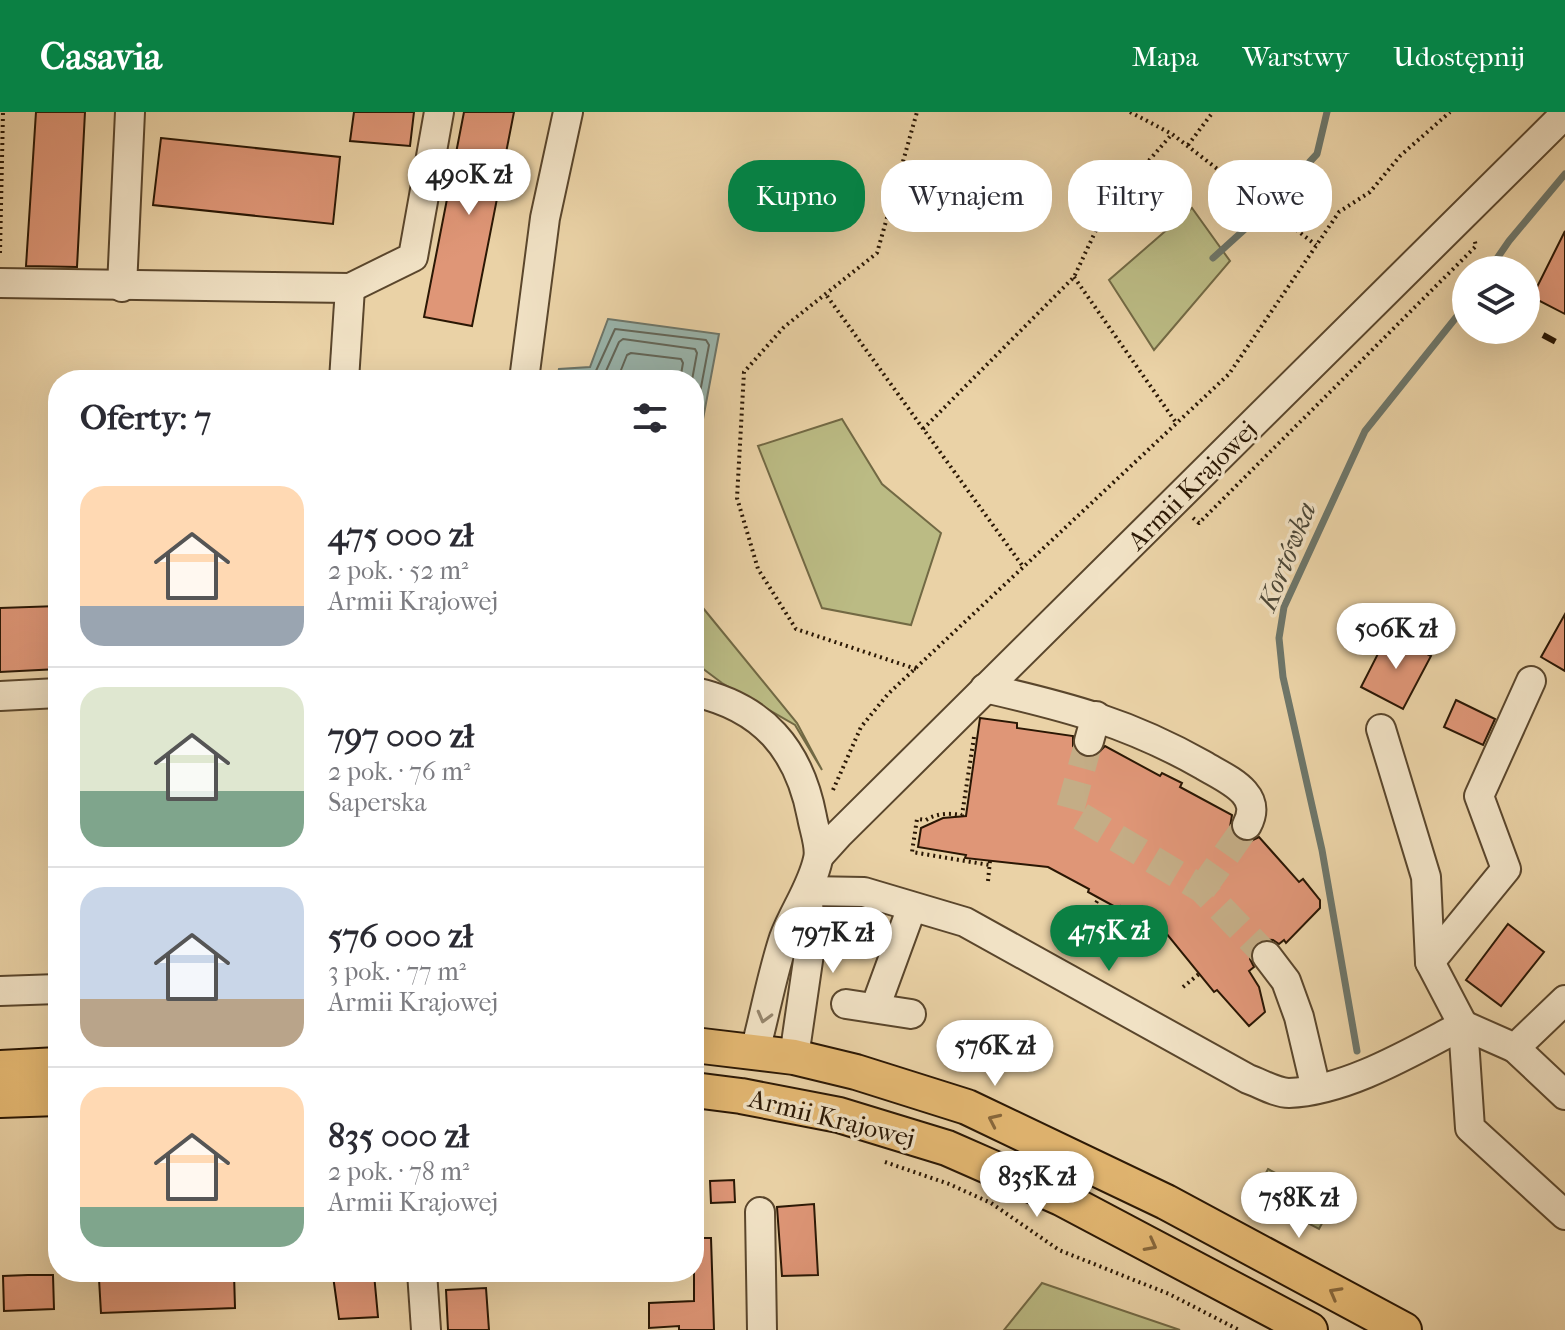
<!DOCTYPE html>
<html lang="pl">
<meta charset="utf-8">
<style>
:root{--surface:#fff;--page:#f7f7f7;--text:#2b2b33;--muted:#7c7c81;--line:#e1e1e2;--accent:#0b8043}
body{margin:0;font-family:"IM FELL French Canon",serif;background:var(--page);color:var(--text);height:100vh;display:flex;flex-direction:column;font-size:30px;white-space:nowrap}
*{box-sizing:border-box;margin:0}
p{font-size:26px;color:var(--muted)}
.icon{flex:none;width:44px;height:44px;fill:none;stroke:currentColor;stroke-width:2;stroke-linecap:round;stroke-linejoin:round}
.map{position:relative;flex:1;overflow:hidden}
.details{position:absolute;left:48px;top:258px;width:656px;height:912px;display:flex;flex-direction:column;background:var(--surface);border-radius:32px;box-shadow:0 8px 32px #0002}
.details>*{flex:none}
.banner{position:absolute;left:728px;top:48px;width:716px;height:72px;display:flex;gap:16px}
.tools{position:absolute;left:1452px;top:144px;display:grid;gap:16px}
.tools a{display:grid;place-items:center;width:88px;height:88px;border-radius:50%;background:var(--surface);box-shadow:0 8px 32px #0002;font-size:40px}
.price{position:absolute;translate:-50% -68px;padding:0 18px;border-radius:28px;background:#fff;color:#222;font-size:26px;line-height:52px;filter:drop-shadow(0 2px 4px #0008)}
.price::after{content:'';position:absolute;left:50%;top:48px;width:24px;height:18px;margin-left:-12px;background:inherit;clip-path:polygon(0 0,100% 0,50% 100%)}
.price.on{background:var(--accent);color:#fff}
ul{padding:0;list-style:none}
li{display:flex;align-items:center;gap:24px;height:200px;padding:0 32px}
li+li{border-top:2px solid var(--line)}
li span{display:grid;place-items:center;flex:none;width:224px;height:160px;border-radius:24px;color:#555}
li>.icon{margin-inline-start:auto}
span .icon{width:96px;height:96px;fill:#fffc;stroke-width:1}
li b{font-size:34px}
h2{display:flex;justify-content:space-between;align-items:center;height:96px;padding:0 32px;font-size:34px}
.pill{padding:0 28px;border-radius:32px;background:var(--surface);box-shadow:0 8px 32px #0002;font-size:28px;line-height:72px}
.pill.on{background:var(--accent);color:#fff}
header{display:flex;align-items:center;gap:48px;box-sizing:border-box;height:112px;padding:0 40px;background:var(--accent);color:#fff}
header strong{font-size:38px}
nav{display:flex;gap:44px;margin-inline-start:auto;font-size:28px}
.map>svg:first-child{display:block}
.green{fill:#bbbb84;stroke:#726944;stroke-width:2}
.water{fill:#9ab6ae;stroke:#6d766a;stroke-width:2}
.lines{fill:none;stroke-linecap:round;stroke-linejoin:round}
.shore{stroke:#626659;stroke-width:2}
.stream{stroke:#6d766a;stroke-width:7}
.building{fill:#df9677;stroke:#2a1704;stroke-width:2}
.minor-tunnel{stroke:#c4ad86;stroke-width:28;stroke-dasharray:28 14;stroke-linecap:butt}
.minor-casing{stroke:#5a462c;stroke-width:32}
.major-casing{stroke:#2a1704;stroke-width:38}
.path{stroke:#2a1704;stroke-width:4;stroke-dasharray:2 4;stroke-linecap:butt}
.minor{stroke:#f1e2c5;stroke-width:28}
.major{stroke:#e5b973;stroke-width:34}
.rail{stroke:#2a1704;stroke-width:6;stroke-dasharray:14 14;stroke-linecap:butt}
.oneway{stroke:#97876e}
.oneway2{stroke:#88683c}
.labels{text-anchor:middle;stroke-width:7;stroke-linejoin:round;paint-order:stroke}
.street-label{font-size:26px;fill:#2a1704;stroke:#f1e2c5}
.water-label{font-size:28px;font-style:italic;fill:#4c4737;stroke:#f1e2c5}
</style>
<header>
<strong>Casavia</strong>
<nav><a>Mapa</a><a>Warstwy</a><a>Udostępnij</a></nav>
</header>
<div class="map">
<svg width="1565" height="1218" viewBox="0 0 1565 1218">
<rect width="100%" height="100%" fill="#ead2a6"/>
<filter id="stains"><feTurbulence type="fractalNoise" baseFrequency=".0025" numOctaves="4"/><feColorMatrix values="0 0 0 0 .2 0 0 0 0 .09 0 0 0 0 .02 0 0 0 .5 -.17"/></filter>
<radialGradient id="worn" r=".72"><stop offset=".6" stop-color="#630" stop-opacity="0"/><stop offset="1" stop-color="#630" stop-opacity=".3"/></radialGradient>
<g class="green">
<polygon points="1192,96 1230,149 1154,238 1109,168"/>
<polygon points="842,307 882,372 941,421 911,513 822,496 758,334"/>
<polygon points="694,485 797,611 822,658 795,613 722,571 694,550"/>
<polygon points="1268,1057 1333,1091 1319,1117 1254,1083"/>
<polygon points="1042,1171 1180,1218 1004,1218"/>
</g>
<polygon class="water" points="608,207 719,222 694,355 694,268 566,268 557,265 559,257 590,255"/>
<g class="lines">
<g class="shore">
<polyline points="565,268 568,265 595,261 615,217 706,228 709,233 694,312"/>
<polyline points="602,268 619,230 623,227 695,237 697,241 692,268"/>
<polyline points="617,268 627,243 631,241 681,247 683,251 680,268"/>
</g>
<g class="stream">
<polyline points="1280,82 1317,42 1327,0"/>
<polyline points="1213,146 1255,108"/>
<polyline points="1489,158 1509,129 1565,62"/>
<polyline points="1357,939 1322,738 1283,565 1279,526 1284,495 1365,319 1466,193"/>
</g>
</g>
<g class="building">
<polygon points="36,0 85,0 77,155 26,154"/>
<polygon points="354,0 414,0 410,34 350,29"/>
<polygon points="464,0 514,0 472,214 424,205"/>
<polygon points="161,26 340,45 333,112 153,93"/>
<polygon points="1565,119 1565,202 1532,185"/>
<polygon points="58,494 58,557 0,560 0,496"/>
<polygon points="1565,502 1565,559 1541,545"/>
<polygon points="1388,522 1431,544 1403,597 1361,575"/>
<polygon points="1456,588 1495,607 1483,633 1444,615"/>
<polygon points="980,606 1017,611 1017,616 1073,624 1073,634 1084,645 1094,645 1105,634 1160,664 1162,661 1182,671 1180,675 1232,703 1230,715 1235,725 1249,730 1259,725 1299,770 1303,767 1320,788 1320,796 1286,831 1284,828 1279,832 1273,828 1264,827 1256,831 1251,838 1250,847 1254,855 1249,859 1259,875 1265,900 1249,914 1217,878 1214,880 1162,816 1121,794 1119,797 1099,786 1088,780 1089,777 1048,755 965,746 966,743 918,735 921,716 943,706 966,704"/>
<polygon points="1508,812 1544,840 1501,894 1466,868"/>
<polygon points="734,1068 735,1090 711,1091 710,1069"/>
<polygon points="814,1092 818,1163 782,1164 777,1095"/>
<polygon points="694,1126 711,1126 714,1218 679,1218 679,1214 649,1216 649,1191 694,1189"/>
<polygon points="234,1161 235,1196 101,1201 99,1167"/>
<polygon points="374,1162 378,1205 339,1207 333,1164"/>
<polygon points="28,1163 53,1163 54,1197 4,1199 3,1164"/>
<polygon points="486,1176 489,1218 448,1218 446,1178"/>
</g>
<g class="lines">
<g class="minor-tunnel">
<polyline points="1089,629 1070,698 1202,777 1267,844"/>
<polyline points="1202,777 1247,713"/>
</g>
<g class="minor-casing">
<g id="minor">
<polyline points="0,171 350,176 413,145 439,0"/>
<polyline points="122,175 130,0"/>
<polyline points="344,268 350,176"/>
<polyline points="524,268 545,106 568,0"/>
<path d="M985 576C1068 595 1129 611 1203 653 1226 667 1264 681 1247 713"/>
<path d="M694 580C763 595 799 637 812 705 814 717 821 735 818 747 812 775 794 799 784 826 772 862 765 902 755 939"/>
<polyline points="0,584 58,581"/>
<polyline points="1381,617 1426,765 1430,850 1463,913 1470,1016 1565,1103"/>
<polyline points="1089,629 1096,604"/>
<polyline points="819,744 838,723 1565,2"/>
<path d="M807 779 864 780 965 810 1248 967C1260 971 1276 981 1289 981 1347 979 1413 939 1463 913L1515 936 1565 888"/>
<polyline points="1267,844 1286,869 1299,905 1316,977"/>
<polyline points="1430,850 1506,757 1479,684 1531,569"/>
<polyline points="0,879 58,877"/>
<polyline points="846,892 911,902"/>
<polyline points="875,896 912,795"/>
<polyline points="1515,936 1565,983"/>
<polyline points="794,945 811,828 807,779"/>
<polyline points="760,1100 762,1218"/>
<polyline points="422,1160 426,1218"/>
</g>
</g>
<g class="major-casing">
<g id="major">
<polyline points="694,933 794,945 856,960 967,995 1166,1090 1404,1218"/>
<polyline points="0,956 58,953"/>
<polyline points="694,978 741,984 839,1003 947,1036 1061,1086 1310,1218"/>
<polyline points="0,988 58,986"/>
</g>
</g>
<g class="path">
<polyline points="1130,0 1172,22 1316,133"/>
<polyline points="1188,33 1213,0"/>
<polyline points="0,141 3,0"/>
<polyline points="1074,165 1177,312"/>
<polyline points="827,184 1024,456"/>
<polyline points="923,317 1074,165 1105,99 1172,22"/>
<polyline points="1193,406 1199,411 1476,134 1474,126"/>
<polyline points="916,557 796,517 758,457 737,386 744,260 784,215 877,141 917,0"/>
<path d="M974 625 962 703C949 701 937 701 926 708L917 707 912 740 989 753"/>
<polyline points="833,678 861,615 888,582 1229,262 1339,100 1370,80 1400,44 1450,0"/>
<polyline points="988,769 990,749"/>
<polyline points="1090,801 1099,786"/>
<polyline points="1134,825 1144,807"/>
<polyline points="1183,875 1199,862"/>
<polyline points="885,1050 949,1072 991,1091 1059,1138 1169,1182 1239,1218"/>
</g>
<use href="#minor" class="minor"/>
<use href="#major" class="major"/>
<polyline class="rail" points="1543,223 1565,235"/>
</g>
<defs><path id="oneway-chevron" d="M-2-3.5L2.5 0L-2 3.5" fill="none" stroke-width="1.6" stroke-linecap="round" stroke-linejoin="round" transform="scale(2)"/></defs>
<use class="oneway" href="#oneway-chevron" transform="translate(764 905) rotate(105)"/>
<g class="oneway2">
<use href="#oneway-chevron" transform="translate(994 1008) rotate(-155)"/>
<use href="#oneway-chevron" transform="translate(1151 1133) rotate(28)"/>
<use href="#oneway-chevron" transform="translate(1335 1181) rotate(-151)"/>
</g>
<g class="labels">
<g class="street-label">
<text transform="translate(1192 373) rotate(-45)" y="9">Armii Krajowej</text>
<text transform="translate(832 1006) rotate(14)" y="9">Armii Krajowej</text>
</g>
<g class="water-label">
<text transform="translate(1286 444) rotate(-68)" y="10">Kortówka</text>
</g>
</g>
<rect width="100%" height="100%" filter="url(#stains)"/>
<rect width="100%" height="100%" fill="url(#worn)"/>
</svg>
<div class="tools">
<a><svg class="icon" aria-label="layers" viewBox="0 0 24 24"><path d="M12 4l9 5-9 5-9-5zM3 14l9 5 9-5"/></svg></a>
</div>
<b class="price" style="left:469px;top:105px">490K zł</b>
<b class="price" style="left:1396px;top:559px">506K zł</b>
<b class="price on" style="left:1109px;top:861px">475K zł</b>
<b class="price" style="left:833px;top:863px">797K zł</b>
<b class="price" style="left:995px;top:976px">576K zł</b>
<b class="price" style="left:1037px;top:1107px">835K zł</b>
<b class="price" style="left:1299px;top:1128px">758K zł</b>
<div class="banner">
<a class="pill on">Kupno</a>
<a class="pill">Wynajem</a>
<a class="pill">Filtry</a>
<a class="pill">Nowe</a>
</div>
<section class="details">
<h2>Oferty: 7<svg class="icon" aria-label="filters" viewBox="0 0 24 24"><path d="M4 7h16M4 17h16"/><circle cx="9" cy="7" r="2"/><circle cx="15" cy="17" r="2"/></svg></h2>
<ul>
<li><span style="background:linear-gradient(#ffd9b3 75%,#9aa5b1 0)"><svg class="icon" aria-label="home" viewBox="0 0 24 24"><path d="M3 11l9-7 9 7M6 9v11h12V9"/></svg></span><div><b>475 000 zł</b><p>2 pok. · 52 m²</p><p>Armii Krajowej</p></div></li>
<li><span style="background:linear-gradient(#dfe7d0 65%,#7fa58c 0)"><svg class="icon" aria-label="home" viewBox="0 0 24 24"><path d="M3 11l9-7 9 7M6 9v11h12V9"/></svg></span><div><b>797 000 zł</b><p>2 pok. · 76 m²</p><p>Saperska</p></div></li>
<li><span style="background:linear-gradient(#c9d6e8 70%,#b9a48a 0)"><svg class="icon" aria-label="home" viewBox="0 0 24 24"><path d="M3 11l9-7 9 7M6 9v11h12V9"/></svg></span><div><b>576 000 zł</b><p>3 pok. · 77 m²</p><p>Armii Krajowej</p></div></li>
<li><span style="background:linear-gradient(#ffd9b3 75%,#7fa58c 0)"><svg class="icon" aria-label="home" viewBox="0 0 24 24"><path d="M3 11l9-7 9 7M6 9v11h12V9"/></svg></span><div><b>835 000 zł</b><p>2 pok. · 78 m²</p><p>Armii Krajowej</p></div></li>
</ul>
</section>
</div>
